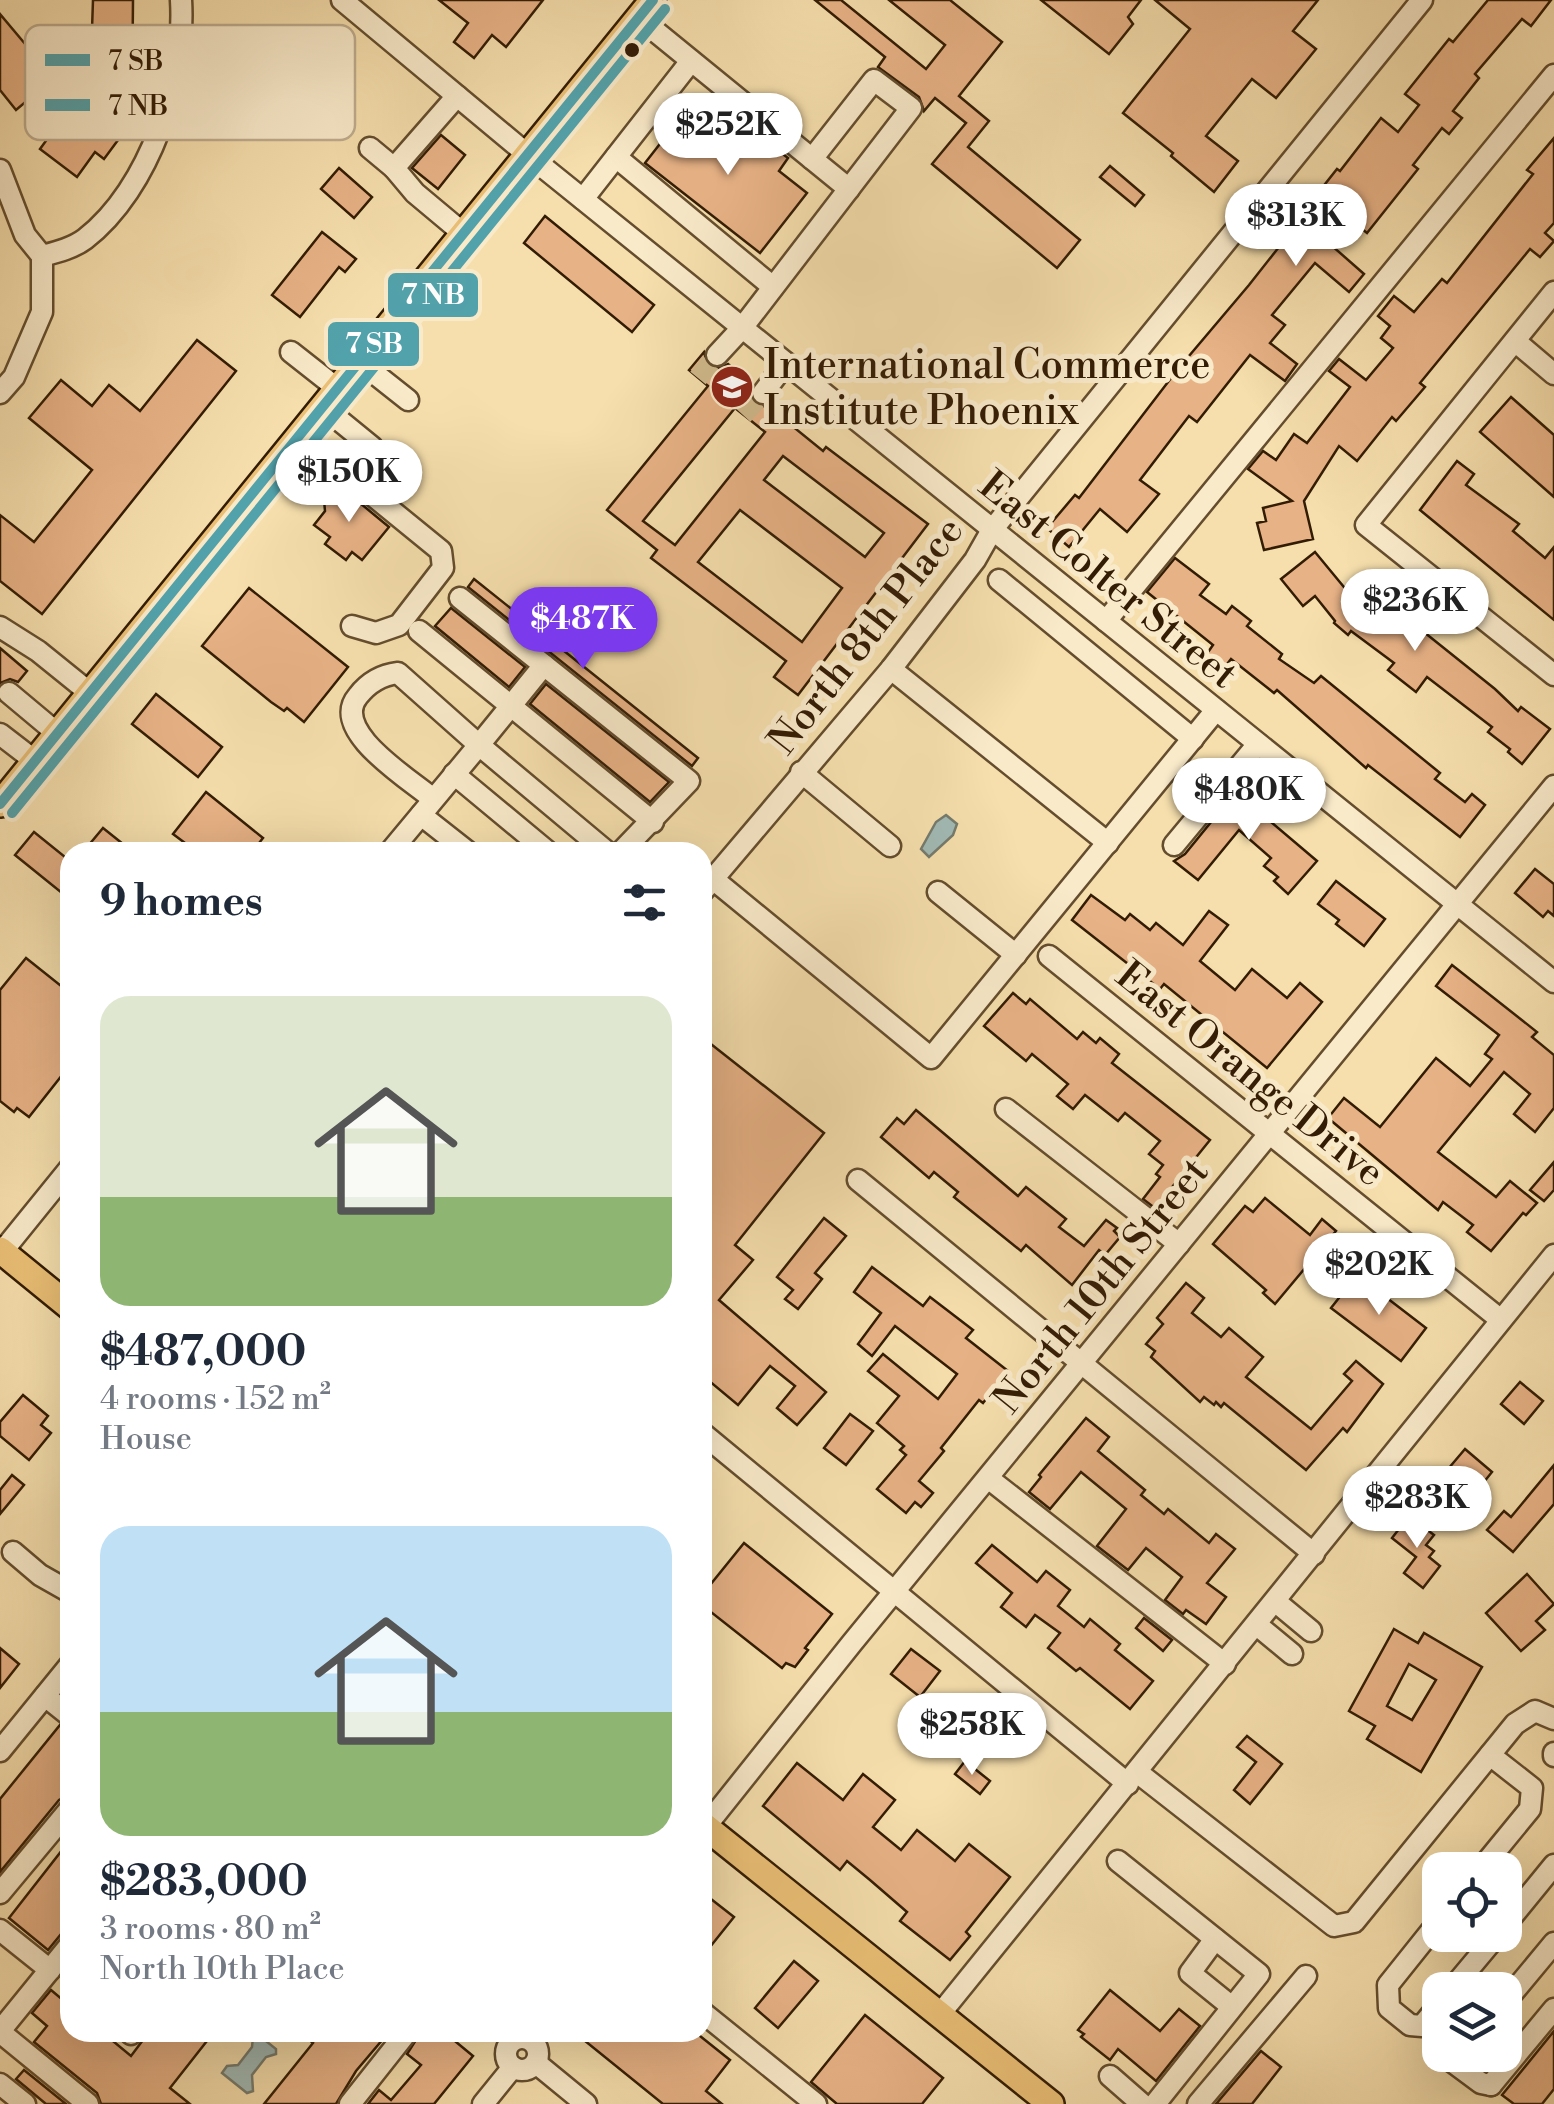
<!DOCTYPE html>
<meta charset="utf-8">
<style>
:root{--surface:#fff;--page:#f2f2f3;--text:#1f2937;--muted:#747a83;--accent:#7c3aed}
body{margin:0;font-family:"Libre Bodoni",serif;background:var(--page);color:var(--text);height:100vh;display:flex;flex-direction:column;font-size:38px;white-space:nowrap}
*{box-sizing:border-box;margin:0}
p{font-size:32px;color:var(--muted)}
.icon{flex:none;width:55px;height:55px;fill:none;stroke:currentColor;stroke-width:2;stroke-linecap:round;stroke-linejoin:round}
.map{position:relative;flex:1;overflow:hidden}
.panel{position:absolute;left:60px;top:842px;width:652px;height:1200px;display:flex;flex-direction:column;background:var(--surface);border-radius:30px;box-shadow:0 10px 40px #0002}
.panel>*{flex:none}
.buttons{position:absolute;left:1422px;top:1852px;display:grid;gap:20px}
.buttons a{display:grid;place-items:center;width:100px;height:100px;border-radius:20px;background:var(--surface);box-shadow:0 10px 40px #0002;font-size:50px}
.price{position:absolute;translate:-50% -85px;padding:0 22px;border-radius:35px;background:#fff;color:#222;font-size:32px;line-height:65px;filter:drop-shadow(0 2px 5px #0008)}
.price::after{content:'';position:absolute;left:50%;top:60px;width:30px;height:22px;margin-left:-15px;background:inherit;clip-path:polygon(0 0,100% 0,50% 100%)}
.price.active{background:var(--accent);color:#fff}
ul{padding:0;list-style:none}
li{display:grid;align-content:center;gap:20px;height:530px;padding:0 40px}
li span{display:grid;place-items:center;height:310px;border-radius:30px;color:#555}
li>.icon{margin-inline-start:auto}
span .icon{width:180px;height:180px;fill:#fffc;stroke-width:1}
li b{font-size:42px}
h2{display:flex;justify-content:space-between;align-items:center;height:120px;padding:0 40px;font-size:42px}
.map>svg:first-child{display:block}
.water{fill:#a1bab5;stroke:#757b6e;stroke-width:2.5}
.building{fill:#e7b286;stroke:#331c04;stroke-width:2.5;fill-rule:evenodd}
.lines{fill:none;stroke-linecap:round;stroke-linejoin:round}
.minor-tunnel{stroke:#cfb88b;stroke-width:20;stroke-dasharray:20 10;stroke-linecap:butt}
.minor-casing{stroke:#644d2e;stroke-width:25}
.major-casing{stroke:#331c04;stroke-width:30}
.minor{stroke:#f9eaca;stroke-width:20}
.major{stroke:#ebc076;stroke-width:25}
.bus-1-casing{stroke:#f9eaca;stroke-width:18}
.bus-2-casing{stroke:#f9eaca;stroke-width:18}
.bus-1{stroke:#52a2ab;stroke-width:10}
.bus-2{stroke:#52a2ab;stroke-width:10}
.bus-dot{fill:#331c04;stroke:#f9eaca;stroke-width:4}
.labels{text-anchor:middle;stroke-width:10;stroke-linejoin:round;paint-order:stroke}
.poi-label{font-size:40px;fill:#331c04;stroke:#f9eaca;text-anchor:start}
.street-label{font-size:40px;fill:#331c04;stroke:#f9eaca}
.key{fill:#f9eaca;stroke:#beac8f;stroke-width:2.5}
.key-label{font-size:28px;fill:#331c04}
.line-badge{stroke:#f9eaca;stroke-width:4}
.badge-label{font-size:28px;text-anchor:middle;font-weight:bold;fill:#fff}
</style>
<div class="map">
<svg width="1554" height="2104" viewBox="0 0 1554 2104">
<rect width="100%" height="100%" fill="#f6dfad"/>
<filter id="stains"><feTurbulence type="fractalNoise" baseFrequency=".002" numOctaves="4"/><feColorMatrix values="0 0 0 0 .2 0 0 0 0 .09 0 0 0 0 .02 0 0 0 .5 -.17"/></filter>
<radialGradient id="worn" r=".72"><stop offset=".6" stop-color="#630" stop-opacity="0"/><stop offset="1" stop-color="#630" stop-opacity=".3"/></radialGradient>
<g class="water">
<polygon points="946,815 957,824 953,835 929,857 921,849 936,822"/>
<polygon points="253,2037 261,2037 276,2049 276,2054 266,2057 252,2075 253,2091 247,2093 222,2073 227,2066 238,2065 252,2047"/>
</g>
<g class="building">
<polygon points="93,0 133,0 132,102 120,101 104,123 121,136 104,159 95,152 77,177 40,149 72,105 89,118"/>
<polygon points="439,0 543,0 506,47 492,35 474,58 454,42 468,23"/>
<polygon points="815,0 841,0 926,69 945,45 889,0 950,0 1002,42 959,96 989,121 968,147 1080,240 1057,268 932,164 966,123 935,98 924,111 919,97 878,67 885,57"/>
<polygon points="1041,0 1141,0 1128,17 1133,24 1109,54"/>
<polygon points="1155,0 1318,0 1293,31 1316,49 1276,98 1252,79 1206,136 1238,161 1214,192 1171,156 1173,153 1123,113 1190,29"/>
<polygon points="1488,0 1551,0 1531,26 1522,19 1475,74 1479,78 1453,111 1462,118 1449,134 1442,128 1413,165 1418,169 1367,233 1342,213 1322,237 1364,274 1349,292 1315,263 1272,315 1285,325 1270,343 1297,364 1285,381 1250,355 1197,422 1189,416 1140,480 1159,494 1127,532 1100,509 1069,547 1047,528 1075,495 1079,498 1178,369 1249,285 1320,195 1318,193 1337,169 1340,171 1381,118 1398,132 1419,105 1405,94 1449,39 1453,42"/>
<polygon points="0,14 47,70 35,80 42,88 16,110 0,90"/>
<polygon points="691,104 756,155 767,142 788,158 779,171 807,193 760,253 645,163"/>
<polygon points="441,135 465,155 438,189 412,168"/>
<polygon points="1554,138 1554,223 1545,233 1554,241 1540,257 1530,249 1420,383 1425,387 1396,421 1392,417 1357,461 1339,446 1304,501 1313,539 1264,550 1257,523 1266,521 1263,508 1292,501 1248,469 1263,451 1276,460 1294,434 1307,443 1350,387 1329,371 1339,359 1366,380 1393,348 1381,338 1390,326 1378,316 1394,296 1414,312 1442,279 1447,283 1533,174 1527,170"/>
<polygon points="1110,166 1144,195 1135,206 1100,177"/>
<polygon points="339,168 372,197 354,218 321,189"/>
<polygon points="545,216 654,305 632,332 524,243"/>
<polygon points="322,232 356,259 345,272 339,267 300,317 272,295"/>
<polygon points="197,340 236,371 42,614 0,581 0,515 34,542 92,470 29,418 61,380 92,406 109,385 140,411"/>
<path d="M704 352 708 366 720 368 728 364 752 384 749 392 754 403 762 407 774 402 770 408 823 451 826 447 928 524 798 695 774 677 786 661 651 558 657 550 607 510 708 386 689 370ZM735 408 765 432 675 545 643 521ZM783 456 884 533 865 557 764 480ZM740 510 842 588 802 642 698 562Z"/>
<polygon points="1511,397 1554,435 1554,497 1480,432"/>
<polygon points="1457,461 1474,474 1466,485 1519,524 1513,531 1545,558 1554,547 1554,620 1420,510"/>
<polygon points="337,484 389,527 362,560 352,552 346,560 325,544 330,537 314,525 325,511 324,500"/>
<polygon points="1315,552 1353,598 1364,584 1495,689 1518,711 1521,707 1550,729 1522,764 1508,752 1510,749 1488,732 1492,727 1427,677 1416,692 1388,670 1394,663 1351,631 1348,635 1334,623 1335,621 1315,596 1303,606 1281,579"/>
<polygon points="1175,558 1209,584 1200,595 1226,614 1232,606 1251,621 1247,626 1282,654 1279,659 1314,683 1321,676 1440,773 1435,779 1465,802 1472,794 1485,805 1460,837 1368,765 1366,768 1277,690 1274,693 1231,659 1224,668 1206,655 1213,645 1147,592"/>
<polygon points="474,579 698,758 692,766 468,587"/>
<polygon points="249,588 348,667 304,722 287,708 284,711 271,702 202,646"/>
<polygon points="451,608 525,667 509,687 435,626"/>
<polygon points="0,648 27,671 18,682 10,679 0,683"/>
<polygon points="546,684 669,782 650,802 530,704"/>
<polygon points="156,694 222,747 198,777 132,724"/>
<polygon points="1238,789 1259,806 1257,810 1317,861 1288,894 1274,881 1278,877 1264,866 1271,858 1239,830 1198,880 1174,861 1185,854"/>
<polygon points="206,792 263,838 252,852 197,852 173,834"/>
<polygon points="103,828 133,852 83,852"/>
<polygon points="34,832 70,861 70,882 62,893 15,855"/>
<polygon points="1535,869 1554,884 1554,916 1548,911 1543,917 1515,893"/>
<polygon points="1336,881 1385,919 1364,946 1336,924 1339,920 1318,904"/>
<polygon points="1091,895 1125,920 1130,914 1150,930 1156,923 1183,945 1209,911 1228,925 1200,961 1235,990 1252,969 1287,998 1300,983 1322,1002 1267,1068 1164,984 1160,989 1072,920"/>
<polygon points="26,958 70,993 70,1065 29,1117 17,1108 14,1112 0,1101 0,990"/>
<polygon points="1452,965 1537,1032 1532,1037 1554,1055 1554,1108 1535,1132 1514,1114 1530,1094 1504,1072 1438,1152 1496,1197 1510,1181 1537,1203 1526,1215 1523,1213 1491,1251 1467,1232 1473,1225 1443,1202 1438,1210 1328,1118 1344,1098 1380,1127 1436,1058 1470,1086 1492,1059 1485,1054 1499,1035 1436,986"/>
<polygon points="1013,993 1026,1004 1030,999 1077,1039 1083,1032 1096,1043 1100,1038 1119,1054 1112,1063 1210,1140 1164,1197 1172,1204 1164,1215 1143,1199 1160,1177 1156,1174 1163,1165 1149,1154 1160,1141 1125,1113 1118,1121 1085,1095 1073,1109 1057,1096 1068,1084 1032,1054 1026,1061 984,1026"/>
<polygon points="702,1037 824,1133 735,1245 753,1260 719,1300 826,1392 797,1425 777,1408 795,1386 770,1366 738,1405 702,1375"/>
<polygon points="916,1110 1018,1196 1026,1187 1066,1219 1059,1227 1084,1246 1106,1220 1117,1228 1114,1231 1120,1237 1105,1255 1099,1250 1072,1285 1026,1245 1021,1251 954,1197 958,1192 934,1172 929,1178 881,1137 897,1118 904,1124"/>
<polygon points="1554,1162 1554,1190 1544,1201 1530,1190"/>
<polygon points="1265,1198 1310,1235 1322,1219 1336,1231 1275,1304 1263,1293 1266,1290 1213,1244 1245,1206 1253,1212"/>
<polygon points="824,1218 846,1236 815,1273 822,1279 798,1309 785,1299 793,1290 777,1277"/>
<polygon points="872,1267 923,1306 930,1297 973,1330 966,1338 1008,1371 983,1403 979,1400 941,1448 944,1451 919,1481 933,1493 921,1507 915,1502 906,1513 877,1489 906,1455 900,1450 904,1446 877,1423 899,1396 868,1371 883,1354 938,1399 957,1374 895,1326 872,1356 858,1344 881,1313 854,1292"/>
<polygon points="1357,1275 1426,1328 1401,1361 1331,1308"/>
<polygon points="1186,1283 1204,1298 1192,1313 1221,1337 1229,1328 1263,1357 1246,1377 1311,1429 1352,1381 1344,1374 1356,1361 1383,1384 1347,1432 1343,1428 1306,1470 1224,1403 1221,1407 1216,1402 1214,1405 1204,1397 1200,1402 1151,1357 1155,1351 1146,1344 1163,1324 1157,1318"/>
<polygon points="1520,1382 1543,1401 1524,1424 1501,1404"/>
<polygon points="23,1395 48,1416 41,1425 51,1433 29,1460 0,1436 0,1422"/>
<polygon points="850,1414 873,1431 846,1465 824,1448"/>
<polygon points="1086,1418 1109,1437 1098,1451 1145,1490 1141,1495 1164,1514 1168,1509 1209,1543 1216,1534 1235,1549 1207,1583 1226,1597 1206,1624 1186,1610 1183,1614 1165,1600 1182,1577 1146,1548 1128,1570 1097,1546 1126,1509 1081,1472 1050,1509 1029,1492 1041,1477 1039,1475"/>
<polygon points="1465,1449 1492,1472 1471,1498 1443,1475"/>
<polygon points="1554,1465 1554,1504 1513,1552 1487,1530 1504,1511 1511,1517"/>
<polygon points="12,1475 24,1485 0,1514 0,1490"/>
<polygon points="1409,1516 1434,1535 1426,1545 1434,1551 1429,1557 1440,1566 1423,1588 1404,1573 1416,1557 1392,1538"/>
<polygon points="744,1543 832,1614 805,1648 808,1650 795,1667 786,1663 782,1668 702,1605 702,1595"/>
<polygon points="992,1545 1037,1582 1046,1571 1070,1590 1058,1606 1084,1627 1090,1619 1120,1644 1115,1650 1153,1681 1130,1709 1080,1668 1076,1671 1048,1648 1060,1633 1035,1615 1026,1627 1001,1607 1012,1593 976,1563"/>
<polygon points="1527,1574 1554,1604 1536,1621 1545,1630 1521,1651 1486,1613"/>
<polygon points="1144,1618 1172,1640 1163,1651 1136,1628"/>
<path d="M1394 1629 1418 1643 1424 1633 1482 1667 1421 1772 1367 1739 1375 1726 1349 1711ZM1409 1664 1436 1680 1412 1720 1387 1706Z"/>
<polygon points="0,1648 19,1664 0,1688"/>
<polygon points="911,1649 940,1671 920,1697 891,1674"/>
<polygon points="60,1725 70,1731 70,1794 59,1800 0,1872 0,1799"/>
<polygon points="1247,1736 1282,1764 1250,1804 1234,1790 1256,1762 1237,1747"/>
<polygon points="965,1761 990,1781 980,1794 955,1774"/>
<polygon points="797,1763 843,1800 863,1774 895,1800 873,1827 901,1850 917,1830 955,1861 969,1844 1010,1877 966,1932 970,1936 950,1960 900,1921 907,1912 870,1880 847,1861 840,1870 763,1806"/>
<polygon points="70,1840 70,1923 48,1950 9,1918"/>
<polygon points="702,1892 734,1917 702,1957"/>
<polygon points="794,1961 818,1981 778,2028 755,2008"/>
<polygon points="51,1990 70,2006 70,2032 102,2032 131,2056 149,2032 214,2032 170,2088 190,2104 101,2104 97,2093 34,2042 47,2026 32,2013"/>
<polygon points="1110,1990 1160,2031 1179,2009 1200,2026 1156,2081 1118,2049 1110,2060 1081,2037 1084,2034 1078,2030"/>
<polygon points="865,2015 943,2078 922,2104 837,2104 811,2082"/>
<polygon points="1554,2031 1554,2089 1542,2104 1514,2104 1502,2095"/>
<polygon points="300,2032 389,2032 356,2071 336,2104 264,2104 313,2043"/>
<polygon points="421,2032 444,2032 473,2056 434,2104 368,2104 379,2090 391,2100 421,2065 407,2054"/>
<polygon points="574,2032 695,2032 730,2060 706,2091 722,2104 663,2104"/>
<polygon points="1261,2051 1281,2067 1252,2104 1216,2104"/>
<polygon points="24,2070 66,2104 46,2104 16,2079"/>
</g>
<g class="lines">
<g class="minor-tunnel">
<polyline points="698,378 717,355"/>
<polyline points="743,415 763,393"/>
</g>
<g class="minor-casing">
<g id="minor">
<polyline points="342,0 528,155 1554,982"/>
<polyline points="639,18 849,189"/>
<polyline points="457,96 394,168 415,193 464,234"/>
<polyline points="370,148 394,168"/>
<polyline points="616,157 773,287"/>
<polyline points="0,170 25,235 42,256"/>
<polyline points="583,199 691,61"/>
<polyline points="1554,292 1366,525 1554,675"/>
<polyline points="1515,341 1554,374"/>
<polyline points="291,352 338,389"/>
<polyline points="717,355 742,328 911,108 874,80 812,159"/>
<polyline points="360,362 408,400"/>
<path d="M0 393 14 377 42 312V256C57 252 73 248 85 239 150 189 186 78 181 0"/>
<polyline points="763,393 786,363"/>
<polyline points="323,407 372,447"/>
<polyline points="300,436 441,551 443,568 399,625 376,633 352,626"/>
<polyline points="999,580 1193,739"/>
<polyline points="460,598 689,781 621,852"/>
<polyline points="1106,621 1554,75"/>
<polyline points="0,627 38,651 90,693"/>
<polyline points="419,631 653,822"/>
<polyline points="891,669 1108,843"/>
<polyline points="9,693 58,734"/>
<polyline points="0,734 35,761"/>
<polyline points="801,772 890,846"/>
<polyline points="454,774 548,852"/>
<path d="M433 799C408 778 329 730 358 696 368 683 381 675 398 673L479 745 544 665"/>
<polyline points="421,815 468,852"/>
<polyline points="1174,845 1258,744"/>
<polyline points="390,852 479,745 607,852"/>
<polyline points="713,879 931,1058 1216,710"/>
<polyline points="702,892 891,669 975,560 992,530 1422,0"/>
<polyline points="938,892 1016,955"/>
<polyline points="1049,956 1501,1320"/>
<polyline points="1006,1109 1179,1244"/>
<polyline points="858,1180 1314,1554"/>
<polyline points="2,1252 70,1168"/>
<polyline points="702,1433 1128,1784"/>
<polyline points="988,1478 1225,1664"/>
<polyline points="13,1552 40,1575 70,1592"/>
<polyline points="1276,1602 1311,1631"/>
<polyline points="1257,1625 1292,1654"/>
<polyline points="45,1696 70,1716"/>
<polyline points="0,1751 70,1665"/>
<polyline points="1554,1753 1554,1756"/>
<polyline points="1137,1772 1334,1926 1354,1922 1515,1724 1535,1711 1554,1719"/>
<polyline points="702,1831 852,1643 1554,786"/>
<polyline points="1118,1861 1259,1974 1155,2104"/>
<polyline points="1480,1870 1530,1809 1532,1788 1490,1755"/>
<polyline points="0,1893 70,1809"/>
<polyline points="1440,1920 1388,1985 1389,2008 1410,2025 1422,2026 1440,2004"/>
<polyline points="1505,1925 1554,1865"/>
<polyline points="0,1930 50,1970"/>
<polyline points="1215,1939 1190,1973 1232,2007"/>
<polyline points="1451,1990 1497,1935"/>
<polyline points="1505,2002 1554,1943"/>
<polyline points="702,2012 816,2104"/>
<polyline points="940,2014 1554,1255"/>
<polyline points="0,2031 70,1945"/>
<polyline points="0,2032 88,2104"/>
<polyline points="131,2034 133,2032"/>
<circle cx="522" cy="2054" r="16"/>
<polyline points="1461,2055 1454,2063 1481,2083 1491,2085"/>
<polyline points="536,2063 586,2104"/>
<polyline points="1110,2076 1142,2104"/>
<polyline points="0,2084 25,2104"/>
<polyline points="1491,2085 1554,2009"/>
<polyline points="350,2104 407,2032"/>
<polyline points="483,2104 513,2067"/>
<polyline points="1198,2104 1306,1976"/>
</g>
</g>
<g class="major-casing">
<g id="major">
<polyline points="0,804 653,0"/>
<polyline points="0,1250 70,1307"/>
<polyline points="702,1824 1051,2104"/>
</g>
</g>
<use href="#minor" class="minor"/>
<use href="#major" class="major"/>
<g class="bus-1-casing">
<polyline id="bus-1" points="0,804 653,0"/>
</g>
<g class="bus-2-casing">
<polyline id="bus-2" points="12,813 665,9"/>
</g>
<use href="#bus-1" class="bus-1"/>
<use href="#bus-2" class="bus-2"/>
</g>
<defs>
<g id="school-disc" transform="scale(2.25)"><circle r="9.5" fill="#8f2418" stroke="#f9eaca"/><path d="M0-5L7-2L0 1L-7-2ZM-4 1L0 2.5L4 1V4Q0 6-4 4Z" fill="#fff"/></g>
</defs>
<g fill-rule="evenodd">
<use href="#school-disc" x="732" y="387"/>
</g>
<circle class="bus-dot" cx="632" cy="50" r="9"/>
<g class="labels">
<g class="poi-label">
<text x="764" y="378">International Commerce<tspan x="764" dy="46">Institute Phoenix</tspan></text>
</g>
<g class="street-label">
<text transform="translate(1109 579) rotate(39)" y="14">East Colter Street</text>
<text transform="translate(865 635) rotate(-52)" y="14">North 8th Place</text>
<text transform="translate(1251 1073) rotate(39)" y="14">East Orange Drive</text>
<text transform="translate(1100 1285) rotate(-51)" y="14">North 10th Street</text>
</g>
</g>
<rect x="25" y="25" width="330" height="115" rx="15" class="key"/>
<rect x="45" y="54" width="45" height="12" fill="#52a2ab"/>
<rect x="45" y="99" width="45" height="12" fill="#52a2ab"/>
<g class="key-label">
<text x="108" y="70">7 SB</text>
<text x="108" y="115">7 NB</text>
</g>
<g class="line-badge">
<rect x="386" y="271" width="94" height="48" rx="10" fill="#52a2ab"/>
<rect x="326" y="320" width="95" height="48" rx="10" fill="#52a2ab"/>
</g>
<g class="badge-label">
<text x="433" y="304">7 NB</text>
<text x="374" y="353">7 SB</text>
</g>
<rect width="100%" height="100%" filter="url(#stains)"/>
<rect width="100%" height="100%" fill="url(#worn)"/>
</svg>
<div class="buttons">
<a><svg class="icon" aria-label="locate" viewBox="0 0 24 24"><circle cx="12" cy="12" r="6"/><path d="M12 2v4M12 18v4M2 12h4M18 12h4"/></svg></a>
<a><svg class="icon" aria-label="layers" viewBox="0 0 24 24"><path d="M12 4l9 5-9 5-9-5zM3 14l9 5 9-5"/></svg></a>
</div>
<b class="price" style="left:728px;top:178px">$252K</b>
<b class="price" style="left:1296px;top:269px">$313K</b>
<b class="price" style="left:349px;top:525px">$150K</b>
<b class="price" style="left:1415px;top:654px">$236K</b>
<b class="price active" style="left:583px;top:672px">$487K</b>
<b class="price" style="left:1249px;top:843px">$480K</b>
<b class="price" style="left:1379px;top:1318px">$202K</b>
<b class="price" style="left:1417px;top:1551px">$283K</b>
<b class="price" style="left:972px;top:1778px">$258K</b>
<section class="panel">
<h2>9 homes<svg class="icon" aria-label="filters" viewBox="0 0 24 24"><path d="M4 7h16M4 17h16"/><circle cx="9" cy="7" r="2"/><circle cx="15" cy="17" r="2"/></svg></h2>
<ul>
<li><span style="background:linear-gradient(#dfe7d0 65%,#8fb573 0)"><svg class="icon" aria-label="home" viewBox="0 0 24 24"><path d="M3 11l9-7 9 7M6 9v11h12V9"/></svg></span><div><b>$487,000</b><p>4 rooms · 152 m²</p><p>House</p></div></li>
<li><span style="background:linear-gradient(#bfe0f5 60%,#8fb573 0)"><svg class="icon" aria-label="home" viewBox="0 0 24 24"><path d="M3 11l9-7 9 7M6 9v11h12V9"/></svg></span><div><b>$283,000</b><p>3 rooms · 80 m²</p><p>North 10th Place</p></div></li>
</ul>
</section>
</div>
